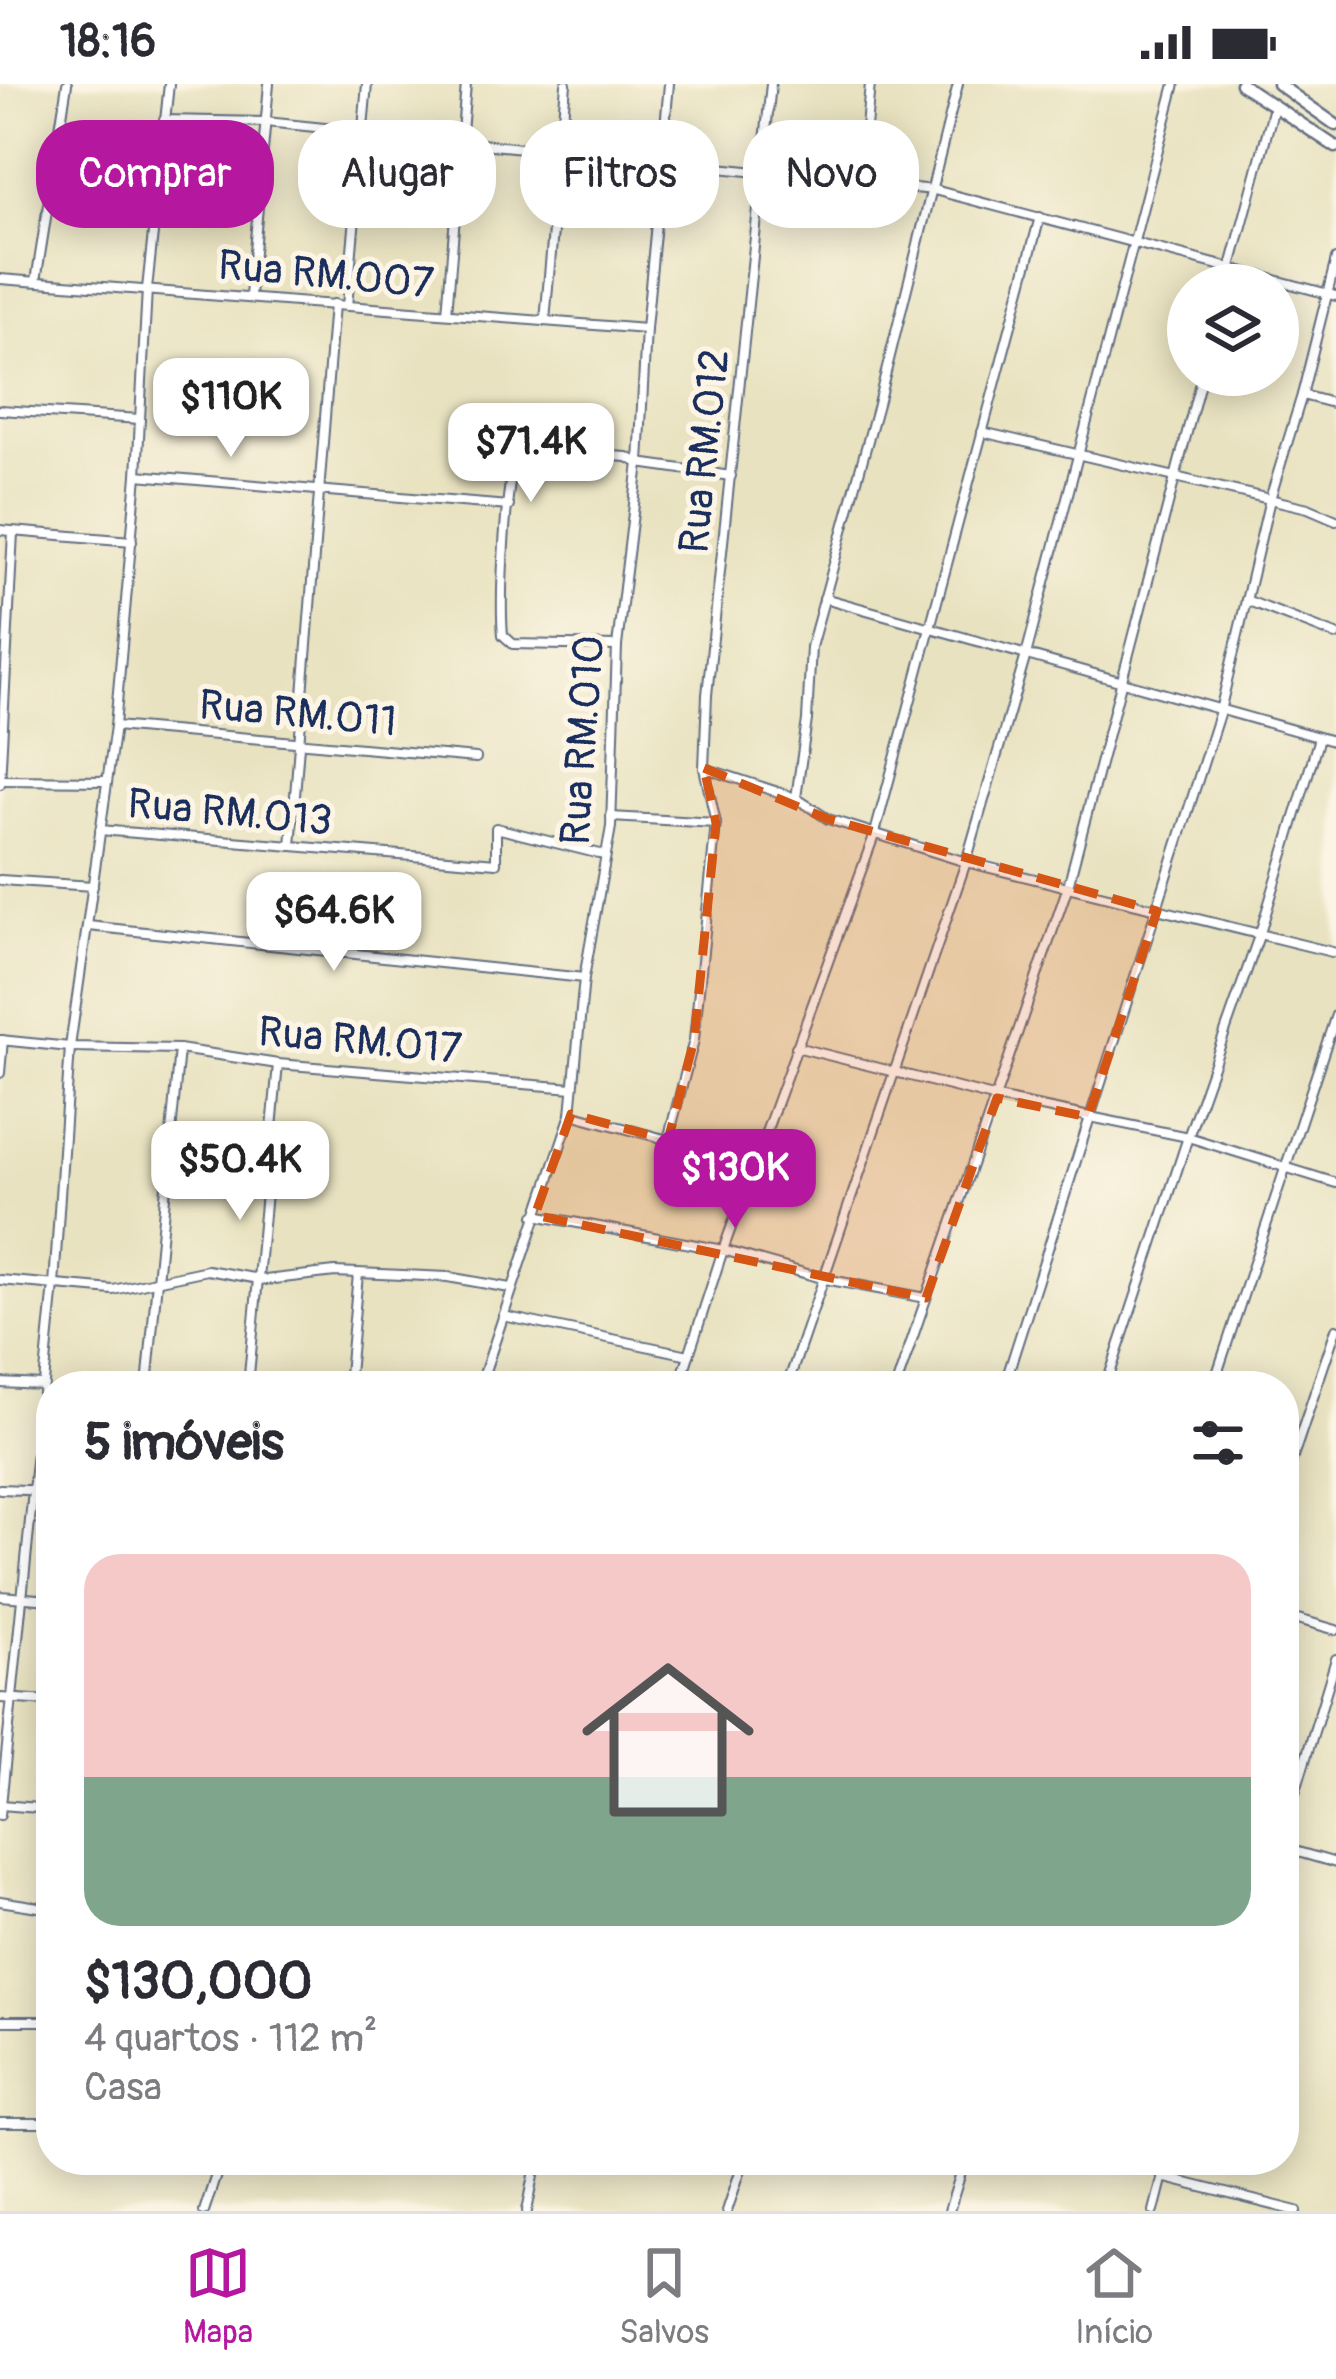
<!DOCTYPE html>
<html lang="pt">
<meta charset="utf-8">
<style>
:root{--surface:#fff;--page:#f7f7f7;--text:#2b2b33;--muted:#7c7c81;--line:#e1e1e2;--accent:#b5179e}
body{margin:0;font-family:Pangolin,sans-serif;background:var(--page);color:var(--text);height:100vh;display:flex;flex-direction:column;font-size:45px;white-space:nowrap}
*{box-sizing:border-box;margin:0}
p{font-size:39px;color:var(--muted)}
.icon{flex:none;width:66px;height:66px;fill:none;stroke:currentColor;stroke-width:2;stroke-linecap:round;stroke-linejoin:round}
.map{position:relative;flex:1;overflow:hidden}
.drawer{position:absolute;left:36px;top:1287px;width:1263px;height:804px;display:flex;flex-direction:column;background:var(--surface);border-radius:48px;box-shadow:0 6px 30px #0003}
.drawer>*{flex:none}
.hud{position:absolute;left:36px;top:36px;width:1266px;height:108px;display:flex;gap:24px}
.controls{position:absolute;left:1167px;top:180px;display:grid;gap:24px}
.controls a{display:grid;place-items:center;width:132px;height:132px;border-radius:50%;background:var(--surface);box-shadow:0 6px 30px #0003;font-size:60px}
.price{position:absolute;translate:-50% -102px;padding:0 27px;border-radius:24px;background:#fff;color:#222;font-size:39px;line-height:78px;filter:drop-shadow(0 3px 6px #0008)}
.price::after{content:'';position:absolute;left:50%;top:72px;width:36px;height:27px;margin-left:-18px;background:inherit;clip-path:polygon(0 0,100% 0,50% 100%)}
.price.current{background:var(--accent);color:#fff}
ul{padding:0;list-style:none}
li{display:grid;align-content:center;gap:24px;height:636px;padding:0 48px}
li+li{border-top:3px solid var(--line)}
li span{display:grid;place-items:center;height:372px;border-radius:36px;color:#555}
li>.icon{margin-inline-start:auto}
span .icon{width:216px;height:216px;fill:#fffc;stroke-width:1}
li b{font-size:51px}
h2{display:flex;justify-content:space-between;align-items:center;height:144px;padding:0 48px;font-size:51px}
.tag{padding:0 42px;border-radius:48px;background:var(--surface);box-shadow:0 6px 30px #0003;font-size:42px;line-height:108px}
.tag.current{background:var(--accent);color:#fff}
.status{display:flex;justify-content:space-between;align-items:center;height:84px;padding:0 60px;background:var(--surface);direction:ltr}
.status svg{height:33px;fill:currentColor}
.dock{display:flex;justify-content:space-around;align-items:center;height:168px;border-top:3px solid var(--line);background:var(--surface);font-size:33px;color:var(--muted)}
.dock a{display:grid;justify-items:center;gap:6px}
.dock .current{color:var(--accent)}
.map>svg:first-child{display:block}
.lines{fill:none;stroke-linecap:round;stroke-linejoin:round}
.street-casing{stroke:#636e80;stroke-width:12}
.secondary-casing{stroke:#636e80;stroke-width:15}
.street{stroke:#fff;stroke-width:8}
.secondary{stroke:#fff;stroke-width:10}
.marked{fill:#d45514;fill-opacity:0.2;stroke:#d45514;stroke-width:9;stroke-dasharray:24 15;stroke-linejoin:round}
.labels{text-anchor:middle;stroke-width:10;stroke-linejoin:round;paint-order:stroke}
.street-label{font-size:42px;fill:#1b2f5e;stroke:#fcf5e5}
</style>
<div class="status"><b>18:16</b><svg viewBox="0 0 49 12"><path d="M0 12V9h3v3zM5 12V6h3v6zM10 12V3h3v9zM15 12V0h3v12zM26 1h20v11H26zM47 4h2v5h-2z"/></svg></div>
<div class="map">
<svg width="1336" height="2127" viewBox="0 0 1336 2127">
<rect width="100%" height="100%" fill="#fcf5e5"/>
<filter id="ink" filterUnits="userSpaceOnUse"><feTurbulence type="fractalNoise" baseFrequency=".00833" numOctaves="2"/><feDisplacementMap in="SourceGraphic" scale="24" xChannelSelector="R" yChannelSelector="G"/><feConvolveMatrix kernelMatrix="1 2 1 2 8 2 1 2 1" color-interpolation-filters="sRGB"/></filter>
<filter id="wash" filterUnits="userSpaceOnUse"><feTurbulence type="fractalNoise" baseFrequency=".004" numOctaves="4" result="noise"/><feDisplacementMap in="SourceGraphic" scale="48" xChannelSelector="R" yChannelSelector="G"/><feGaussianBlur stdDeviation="2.7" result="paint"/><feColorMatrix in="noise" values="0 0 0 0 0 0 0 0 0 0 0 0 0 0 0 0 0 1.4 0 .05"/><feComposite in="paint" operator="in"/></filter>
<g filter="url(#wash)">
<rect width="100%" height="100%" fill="#e8e2c0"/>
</g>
<g filter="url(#ink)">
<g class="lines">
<g class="street-casing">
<g id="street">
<polyline points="164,36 266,38 934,106 1336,212"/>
<polyline points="861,97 870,0"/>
<polyline points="0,195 646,245"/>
<polyline points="36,197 67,0"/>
<polyline points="1226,201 1274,23"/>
<polyline points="250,212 269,0"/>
<polyline points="347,222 367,0"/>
<polyline points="447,229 466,0"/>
<polyline points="545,237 566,0"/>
<polyline points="1302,311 1336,320"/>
<polyline points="0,326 140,335"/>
<polyline points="982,348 1308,424 1336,436"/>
<polyline points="137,391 509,422"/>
<polyline points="0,446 132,457"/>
<polyline points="824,514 1336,658"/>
<polyline points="1246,516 1336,551"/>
<path d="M617 562 513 560 503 551C500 518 504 393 519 366L627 373 639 379 731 392"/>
<polyline points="115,642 476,674"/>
<polyline points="704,684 796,714 828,735 966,778 1336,869"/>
<polyline points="0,696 107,697"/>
<polyline points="0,700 13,448"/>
<polyline points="796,714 807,636 811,563 878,320 958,0"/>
<polyline points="611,733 716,739"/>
<polyline points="100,746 496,779 496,744 604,771"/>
<polyline points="291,762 334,220"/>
<polyline points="0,796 93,802"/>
<polyline points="88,842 584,894"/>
<polyline points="0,956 70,963 179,965 278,980 573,1004"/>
<polyline points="796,963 997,1014 1188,1053 1336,1099"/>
<polyline points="0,989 3,956"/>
<polyline points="571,1030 754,1079"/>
<polyline points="668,1056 694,956 716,739 704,684 707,611 771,0"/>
<polyline points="535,1131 723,1166 825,1195 926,1214"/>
<polyline points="0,1196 113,1206 207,1186 265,1196 335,1188 448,1193 510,1204"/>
<polyline points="503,1232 689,1271"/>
<polyline points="0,1299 43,1301"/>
<polyline points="147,1302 179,965"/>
<polyline points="248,1302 278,980"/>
<polyline points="348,1302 358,1190"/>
<polyline points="480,1302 571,1030 584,894 611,743 617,562 639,379 646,245 669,0"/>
<polyline points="679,1302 723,1166 875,749 1040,133"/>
<polyline points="787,1302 966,778 1026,571 1175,0"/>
<polyline points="896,1302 1068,802 1202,291"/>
<polyline points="1004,1302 1220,627 1270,415 1302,311 1336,175"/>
<polyline points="1106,1302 1188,1053 1260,849 1319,654"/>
<polyline points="1213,1302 1336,931"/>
<polyline points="1284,1400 1336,1245"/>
<polyline points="0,1405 51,1407"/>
<polyline points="0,1512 51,1516"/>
<polyline points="1284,1531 1336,1546"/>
<polyline points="0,1614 51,1617"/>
<polyline points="1,1721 51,1725"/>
<polyline points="0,1731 54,1201 70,963 115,642 137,391 147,205 169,0"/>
<polyline points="1284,1746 1336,1575"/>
<polyline points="1284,1764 1336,1779"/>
<polyline points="0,1817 51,1825"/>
<polyline points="0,1937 51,1937"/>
<polyline points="0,2039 51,2039"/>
<polyline points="1162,2093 1297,2127"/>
<polyline points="204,2127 221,2076"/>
<polyline points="527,2127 537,2076"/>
<polyline points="727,2127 744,2076"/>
<polyline points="949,2127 965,2076"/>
<polyline points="1154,2127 1167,2076"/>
</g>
</g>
<g class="secondary-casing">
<g id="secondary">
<polyline points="1241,0 1336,63"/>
<polyline points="1278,0 1336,41"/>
</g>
</g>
<use href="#street" class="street"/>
<use href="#secondary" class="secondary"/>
</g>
</g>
<path class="marked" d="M704 684 828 735 1157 827 1088 1033 997 1014 926 1214 535 1131 571 1030 668 1056 694 956 716 739Z"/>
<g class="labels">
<g class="street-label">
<text transform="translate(326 189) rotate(5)" y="15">Rua RM.007</text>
<text transform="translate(703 367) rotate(-84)" y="15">Rua RM.012</text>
<text transform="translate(298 628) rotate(5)" y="15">Rua RM.011</text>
<text transform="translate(581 656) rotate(-86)" y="15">Rua RM.010</text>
<text transform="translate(230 727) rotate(5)" y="15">Rua RM.013</text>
<text transform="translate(360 955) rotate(5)" y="15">Rua RM.017</text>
</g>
</g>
</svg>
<div class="controls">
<a><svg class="icon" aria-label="layers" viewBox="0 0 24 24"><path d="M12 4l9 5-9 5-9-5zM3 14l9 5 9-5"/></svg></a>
</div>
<b class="price" style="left:231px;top:376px">$110K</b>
<b class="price" style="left:531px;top:421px">$71.4K</b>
<b class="price" style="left:334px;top:890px">$64.6K</b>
<b class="price" style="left:240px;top:1139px">$50.4K</b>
<b class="price current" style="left:735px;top:1147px">$130K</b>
<div class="hud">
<a class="tag current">Comprar</a>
<a class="tag">Alugar</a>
<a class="tag">Filtros</a>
<a class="tag">Novo</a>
</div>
<section class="drawer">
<h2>5 imóveis<svg class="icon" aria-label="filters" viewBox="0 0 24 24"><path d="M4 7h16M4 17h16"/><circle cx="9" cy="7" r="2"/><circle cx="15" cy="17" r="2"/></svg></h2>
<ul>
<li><span style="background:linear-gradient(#f6c9c9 60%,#7fa58c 0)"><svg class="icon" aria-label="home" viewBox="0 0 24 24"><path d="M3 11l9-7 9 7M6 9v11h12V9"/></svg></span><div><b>$130,000</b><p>4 quartos · 112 m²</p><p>Casa</p></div></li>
</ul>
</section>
</div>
<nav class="dock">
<a class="current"><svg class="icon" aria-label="map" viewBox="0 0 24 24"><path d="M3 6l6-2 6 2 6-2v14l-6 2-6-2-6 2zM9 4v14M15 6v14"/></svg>Mapa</a>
<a><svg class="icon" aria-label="saved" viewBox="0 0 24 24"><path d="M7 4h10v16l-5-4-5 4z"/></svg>Salvos</a>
<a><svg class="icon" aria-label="home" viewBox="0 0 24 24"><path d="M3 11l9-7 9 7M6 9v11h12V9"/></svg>Início</a>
</nav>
